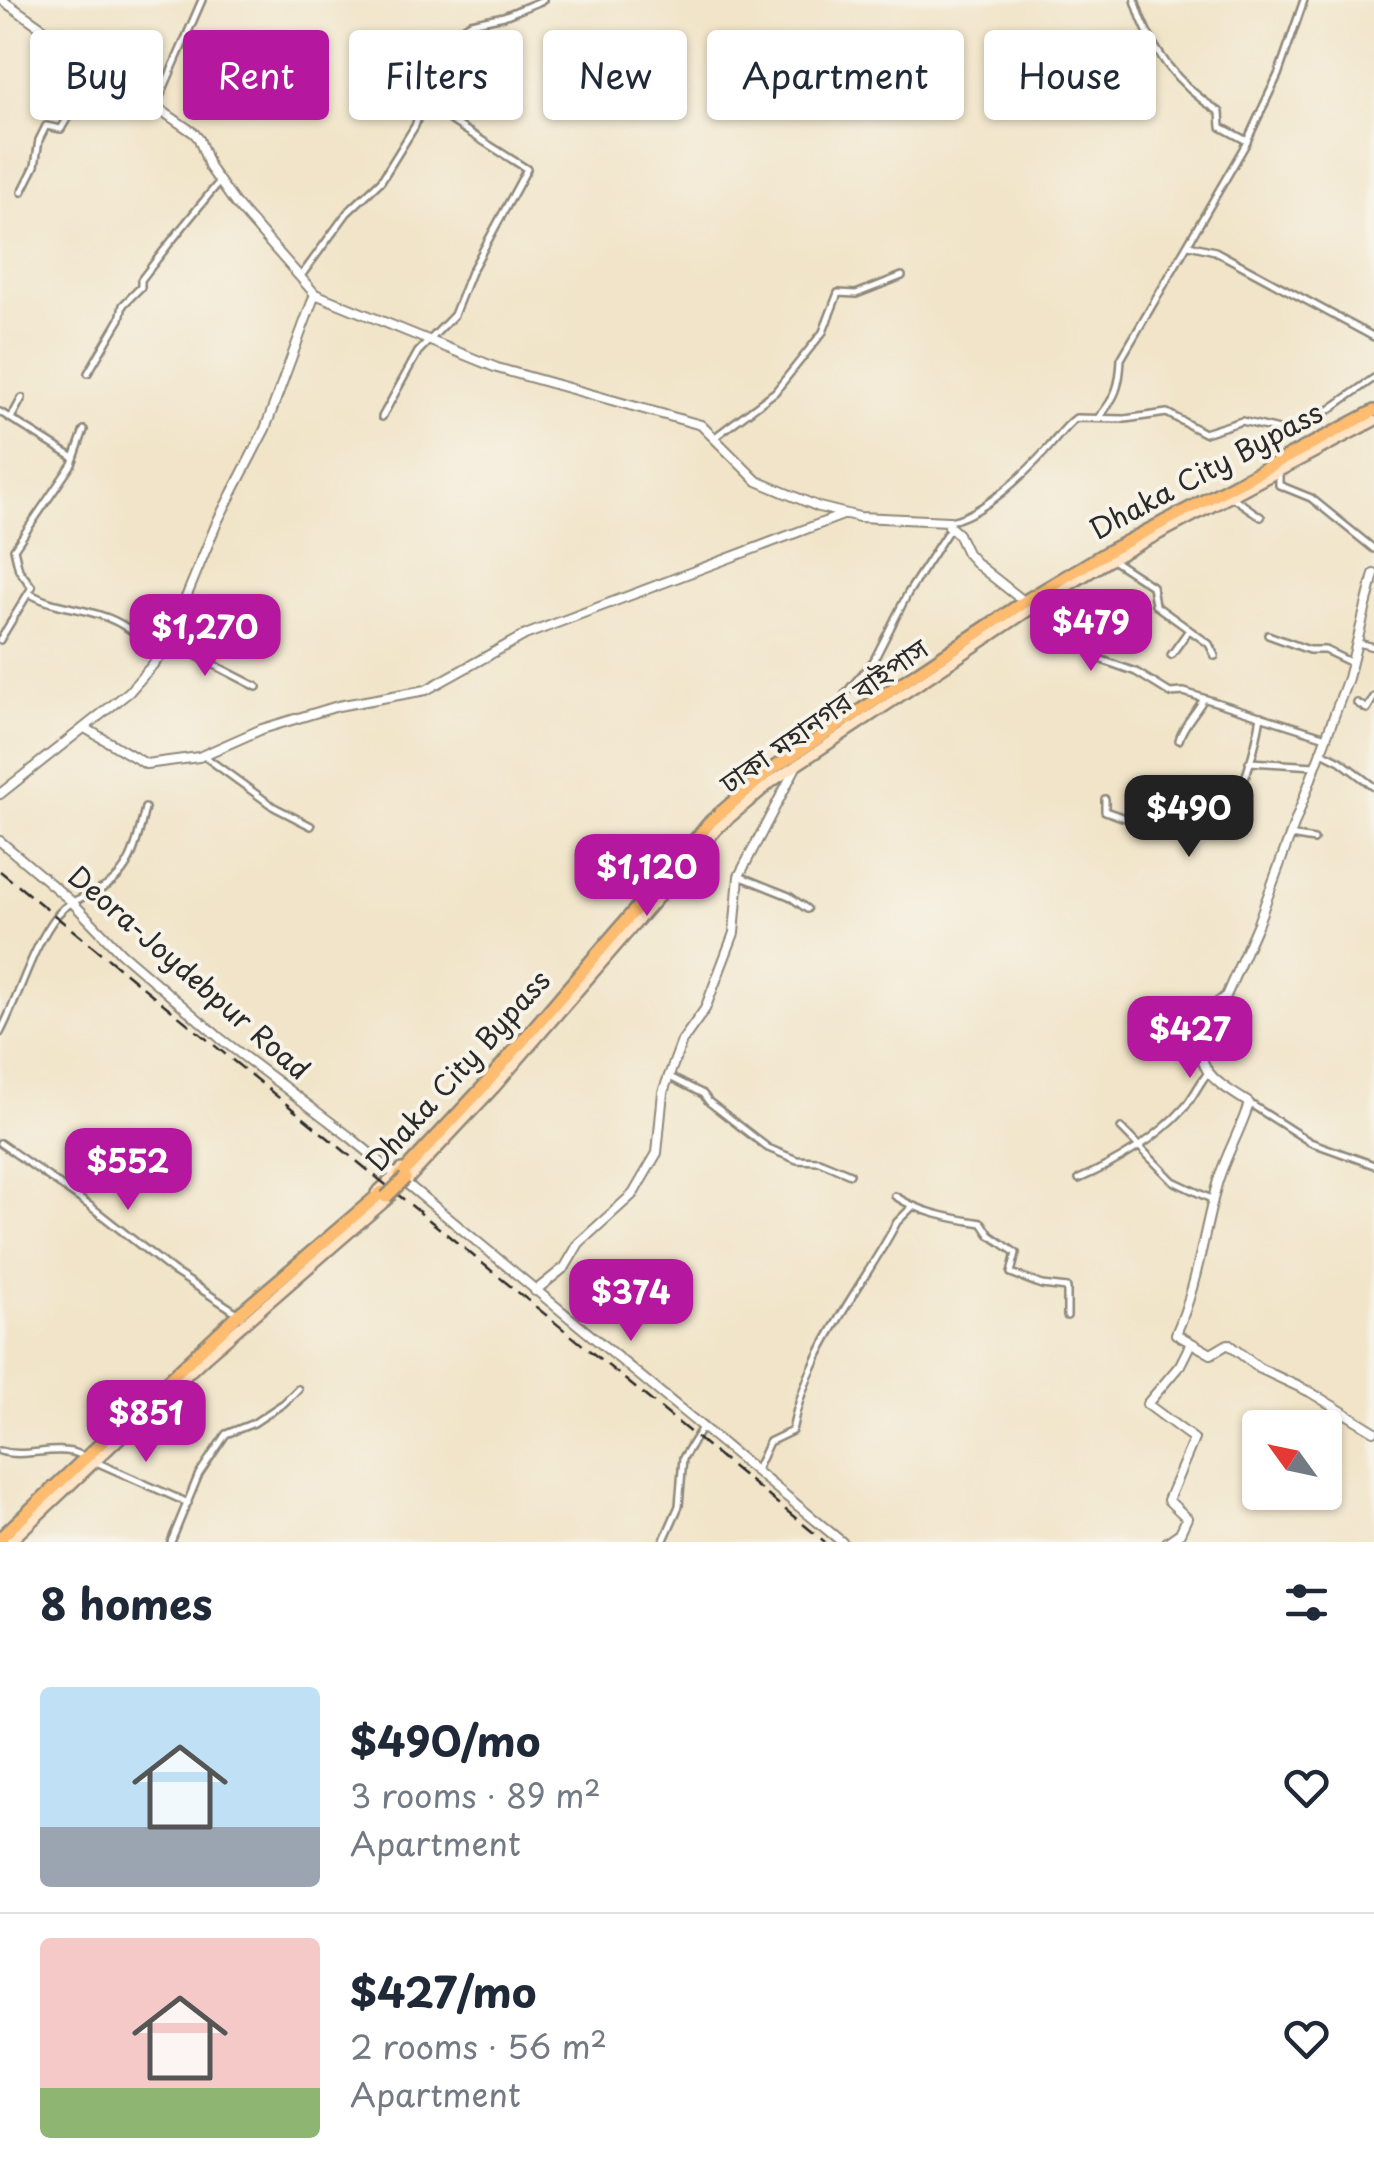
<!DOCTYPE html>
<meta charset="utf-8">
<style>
:root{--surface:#fff;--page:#f6f6f7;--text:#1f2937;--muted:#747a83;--line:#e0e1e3;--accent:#b5179e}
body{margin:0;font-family:"Playpen Sans","Noto Sans Bengali",sans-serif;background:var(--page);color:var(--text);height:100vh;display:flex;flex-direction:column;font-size:38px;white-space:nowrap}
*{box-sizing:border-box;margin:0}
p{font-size:32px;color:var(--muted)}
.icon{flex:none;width:55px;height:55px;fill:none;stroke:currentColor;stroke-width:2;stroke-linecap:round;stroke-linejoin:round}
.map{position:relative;height:1542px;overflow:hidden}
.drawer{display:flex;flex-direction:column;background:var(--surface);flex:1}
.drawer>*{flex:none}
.hud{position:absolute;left:30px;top:30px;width:1315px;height:90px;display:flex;gap:20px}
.needle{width:65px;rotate:303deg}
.controls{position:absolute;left:1242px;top:1410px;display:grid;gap:20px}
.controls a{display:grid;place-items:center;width:100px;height:100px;border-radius:10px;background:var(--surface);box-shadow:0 2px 8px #0004;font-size:50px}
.price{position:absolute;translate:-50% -85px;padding:0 22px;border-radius:20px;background:var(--accent);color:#fff;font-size:32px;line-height:65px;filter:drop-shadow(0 2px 5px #0008)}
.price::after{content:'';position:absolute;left:50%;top:60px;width:30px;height:22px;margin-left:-15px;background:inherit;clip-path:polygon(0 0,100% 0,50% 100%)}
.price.selected{background:#222;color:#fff}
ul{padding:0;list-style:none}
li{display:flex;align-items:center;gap:30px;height:250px;padding:0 40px}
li+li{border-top:2px solid var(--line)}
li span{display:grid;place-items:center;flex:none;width:280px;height:200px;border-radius:10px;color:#555}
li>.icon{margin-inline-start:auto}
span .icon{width:120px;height:120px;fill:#fffc;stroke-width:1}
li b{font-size:42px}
h2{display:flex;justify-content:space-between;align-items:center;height:120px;padding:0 40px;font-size:42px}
.tag{padding:0 35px;border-radius:10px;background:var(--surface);box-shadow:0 2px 8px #0004;font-size:35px;line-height:90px}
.tag.selected{background:var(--accent);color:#fff}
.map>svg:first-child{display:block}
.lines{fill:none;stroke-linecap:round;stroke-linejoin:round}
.minor-casing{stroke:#8e887a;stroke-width:10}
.tertiary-casing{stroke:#8e887a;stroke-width:12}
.secondary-casing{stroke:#8e887a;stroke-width:14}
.trunk-casing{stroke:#8e887a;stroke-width:16}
.minor{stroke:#fff;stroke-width:5}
.tertiary{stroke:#fff;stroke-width:8}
.secondary{stroke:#ffe4c6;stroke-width:9}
.trunk{stroke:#febc70;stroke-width:11}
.rail{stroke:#2b2b2b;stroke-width:2.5;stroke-dasharray:15 8;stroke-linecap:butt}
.trunk-bridge-casing{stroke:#8e887a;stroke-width:16;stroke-linecap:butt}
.trunk-bridge{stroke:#febc70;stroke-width:11}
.labels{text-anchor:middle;stroke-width:8;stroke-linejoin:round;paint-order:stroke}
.street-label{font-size:28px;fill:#2b2b2b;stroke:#f7f3e8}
</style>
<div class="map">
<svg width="1374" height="1542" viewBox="0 0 1374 1542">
<rect width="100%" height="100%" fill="#f7f3e8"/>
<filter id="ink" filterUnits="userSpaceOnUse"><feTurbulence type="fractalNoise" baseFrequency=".01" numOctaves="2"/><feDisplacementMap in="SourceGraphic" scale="20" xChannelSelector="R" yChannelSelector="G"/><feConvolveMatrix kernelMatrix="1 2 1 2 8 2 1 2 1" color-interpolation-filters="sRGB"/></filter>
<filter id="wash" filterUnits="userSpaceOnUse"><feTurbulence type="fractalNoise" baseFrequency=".0048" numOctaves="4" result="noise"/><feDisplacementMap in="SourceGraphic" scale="40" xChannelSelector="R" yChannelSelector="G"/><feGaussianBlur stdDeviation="2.25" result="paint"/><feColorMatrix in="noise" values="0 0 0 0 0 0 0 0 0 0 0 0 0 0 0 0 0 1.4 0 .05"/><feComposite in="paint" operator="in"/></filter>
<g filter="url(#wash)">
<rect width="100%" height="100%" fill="#f1e4c8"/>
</g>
<g filter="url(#ink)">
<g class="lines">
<g class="minor-casing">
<g id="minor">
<path d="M1135 0C1149 48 1178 86 1220 112L1221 127 1247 141 1278 75 1304 0"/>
<polyline points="156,106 202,0"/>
<polyline points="22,192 35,166 39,140 46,126 61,129 71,112 85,59"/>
<polyline points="1189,245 1215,251 1374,337"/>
<polyline points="301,276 347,213 381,181 415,126 434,68 457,31 471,23 504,16 543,0"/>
<path d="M88 373 120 319 123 305 141 287V280C167 246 192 215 220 181"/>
<polyline points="0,412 74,458"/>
<polyline points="382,417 418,352 454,315 471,272 527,169 423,103"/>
<polyline points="11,418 22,398"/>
<path d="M1098 418C1116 398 1120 385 1121 359L1247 142"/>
<polyline points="715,437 775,392 823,332 838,293 856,294 902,276"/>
<polyline points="1279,473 1279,485 1311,498 1374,549"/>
<polyline points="1232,497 1261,517"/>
<path d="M949 521C982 516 1027 472 1049 447 1058 437 1065 426 1076 418L1125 419 1167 413 1204 433 1242 421 1295 434 1374 378"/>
<polyline points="1114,561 1152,586 1155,605 1209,644 1215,656"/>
<path d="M29 593C55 609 87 607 115 621 132 629 147 643 163 653"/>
<polyline points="1035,607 1080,635 1086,647 1102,660 1136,672 1170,693 1184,692 1326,737"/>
<polyline points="1268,635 1309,650 1325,650 1352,663"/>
<polyline points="0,640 32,587 19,570 14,549 72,464 84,430"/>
<polyline points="170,642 257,687"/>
<polyline points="1358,643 1374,647"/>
<polyline points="1171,655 1189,630"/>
<polyline points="1357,703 1367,709 1374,697"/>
<polyline points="823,731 845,694 874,660 908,593 950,528"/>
<path d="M1179 740C1183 725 1195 714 1203 700"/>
<polyline points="1320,751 1340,761 1374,787"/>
<polyline points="204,756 274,807 311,826"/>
<polyline points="1249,762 1314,766"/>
<path d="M1105 799V811L1193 842C1205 832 1219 821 1229 809 1245 790 1257 741 1261 716"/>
<polyline points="1290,836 1314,840"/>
<polyline points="739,876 789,896 807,909"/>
<path d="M0 1033C20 995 31 948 58 914 69 901 82 898 97 891 132 876 137 841 145 808"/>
<polyline points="668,1076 703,1094 709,1102 768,1148 797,1160 819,1161 850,1174"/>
<polyline points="1249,1103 1310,1142 1374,1165"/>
<polyline points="1121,1128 1173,1181 1211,1199"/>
<polyline points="0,1143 90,1206 173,1271 236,1312"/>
<path d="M1079 1179C1116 1163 1158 1138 1185 1107 1193 1097 1199 1084 1207 1074"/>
<path d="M895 1196C921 1213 950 1218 982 1223L990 1235 1016 1253 1011 1273 1042 1285 1067 1288V1316"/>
<path d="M0 1451C27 1459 55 1444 81 1455"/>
<polyline points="96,1462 188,1503"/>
<path d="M756 1470 769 1442 792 1431C806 1352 860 1292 897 1222L912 1207"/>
<polyline points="171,1542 199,1474 226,1434 254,1423 284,1403 298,1389"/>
<polyline points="663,1542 679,1506 683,1458 703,1426"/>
</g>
</g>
<g class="tertiary-casing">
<g id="tertiary">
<polyline points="2,0 194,133 199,139 210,168 235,203 315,294 497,368 701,425 757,481 819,507 859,517 949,521 949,526 958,534 967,553 978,565 1021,599"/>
<path d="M1374 574 1348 678 1258 923 1226 996 1197 1019C1200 1073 1205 1075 1249 1103 1241 1130 1225 1156 1217 1184 1203 1235 1197 1286 1176 1334L1211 1354 1228 1344 1259 1368 1310 1392 1374 1431"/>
<polyline points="85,728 146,764 199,757 262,729 338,706 426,690 525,635 843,515"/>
<polyline points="0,794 129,692 163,653 218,520 265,429 315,294"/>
<polyline points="0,841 71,901 121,953 221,1039 350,1137 842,1542"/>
<polyline points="535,1291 565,1267 579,1243 633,1194 657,1153 663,1092 682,1041 705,1009 734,933 739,876 797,765"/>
<polyline points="1167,1542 1180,1533 1187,1518 1168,1500 1194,1439 1147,1404 1180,1365 1191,1343"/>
</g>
</g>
<g class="secondary-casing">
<g id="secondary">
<polyline points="405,1183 494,1088 719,827 773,781 1034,607 1112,559 1374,421"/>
<polyline points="376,1193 402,1169"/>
<polyline points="10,1542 207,1356 390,1197"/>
</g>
</g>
<g class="trunk-casing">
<g id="trunk">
<polyline points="400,1176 484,1086 711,821 769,771 1030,598 1107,552 1374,411"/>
<polyline points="0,1538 239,1314 382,1192"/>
</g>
</g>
<use href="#minor" class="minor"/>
<use href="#tertiary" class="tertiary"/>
<use href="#secondary" class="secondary"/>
<use href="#trunk" class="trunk"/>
<polyline class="rail" points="0,871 825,1542"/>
<g class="trunk-bridge-casing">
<polyline id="trunk-bridge" points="386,1197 405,1178"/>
</g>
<use href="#trunk-bridge" class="trunk-bridge"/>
</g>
</g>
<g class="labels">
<g class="street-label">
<text transform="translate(1206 471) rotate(-28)" y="10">Dhaka City Bypass</text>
<text transform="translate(824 716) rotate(-35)" y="10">ঢাকা মহানগর বাইপাস</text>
<text transform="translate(189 973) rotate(41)" y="10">Deora-Joydebpur Road</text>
<text transform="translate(458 1071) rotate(-48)" y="10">Dhaka City Bypass</text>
</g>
</g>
</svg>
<div class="controls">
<a><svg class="needle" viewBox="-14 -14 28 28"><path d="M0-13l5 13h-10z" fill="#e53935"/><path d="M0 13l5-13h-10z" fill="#747a83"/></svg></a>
</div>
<b class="price" style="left:1091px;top:674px">$479</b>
<b class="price" style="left:205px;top:679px">$1,270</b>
<b class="price selected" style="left:1189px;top:860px">$490</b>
<b class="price" style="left:647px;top:919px">$1,120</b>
<b class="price" style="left:1190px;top:1081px">$427</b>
<b class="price" style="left:128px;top:1213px">$552</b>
<b class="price" style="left:631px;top:1344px">$374</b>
<b class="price" style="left:146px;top:1465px">$851</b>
<div class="hud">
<a class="tag">Buy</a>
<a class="tag selected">Rent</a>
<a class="tag">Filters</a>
<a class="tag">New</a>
<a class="tag">Apartment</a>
<a class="tag">House</a>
</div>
</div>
<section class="drawer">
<h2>8 homes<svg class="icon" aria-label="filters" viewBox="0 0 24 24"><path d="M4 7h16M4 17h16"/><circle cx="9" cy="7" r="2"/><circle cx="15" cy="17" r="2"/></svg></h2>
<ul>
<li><span style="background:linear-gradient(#bfe0f5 70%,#9aa5b1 0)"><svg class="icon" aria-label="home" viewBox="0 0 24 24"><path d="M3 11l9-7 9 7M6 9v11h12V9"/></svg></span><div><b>$490/mo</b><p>3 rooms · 89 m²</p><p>Apartment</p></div><svg class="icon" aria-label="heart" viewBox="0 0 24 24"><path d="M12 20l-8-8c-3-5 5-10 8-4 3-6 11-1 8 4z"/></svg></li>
<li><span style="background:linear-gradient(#f6c9c9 75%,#8fb573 0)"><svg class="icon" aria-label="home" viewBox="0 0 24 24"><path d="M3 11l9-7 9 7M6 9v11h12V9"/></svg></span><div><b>$427/mo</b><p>2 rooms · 56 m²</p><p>Apartment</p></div><svg class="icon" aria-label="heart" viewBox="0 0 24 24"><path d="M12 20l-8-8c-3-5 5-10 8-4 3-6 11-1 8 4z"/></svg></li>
</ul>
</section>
